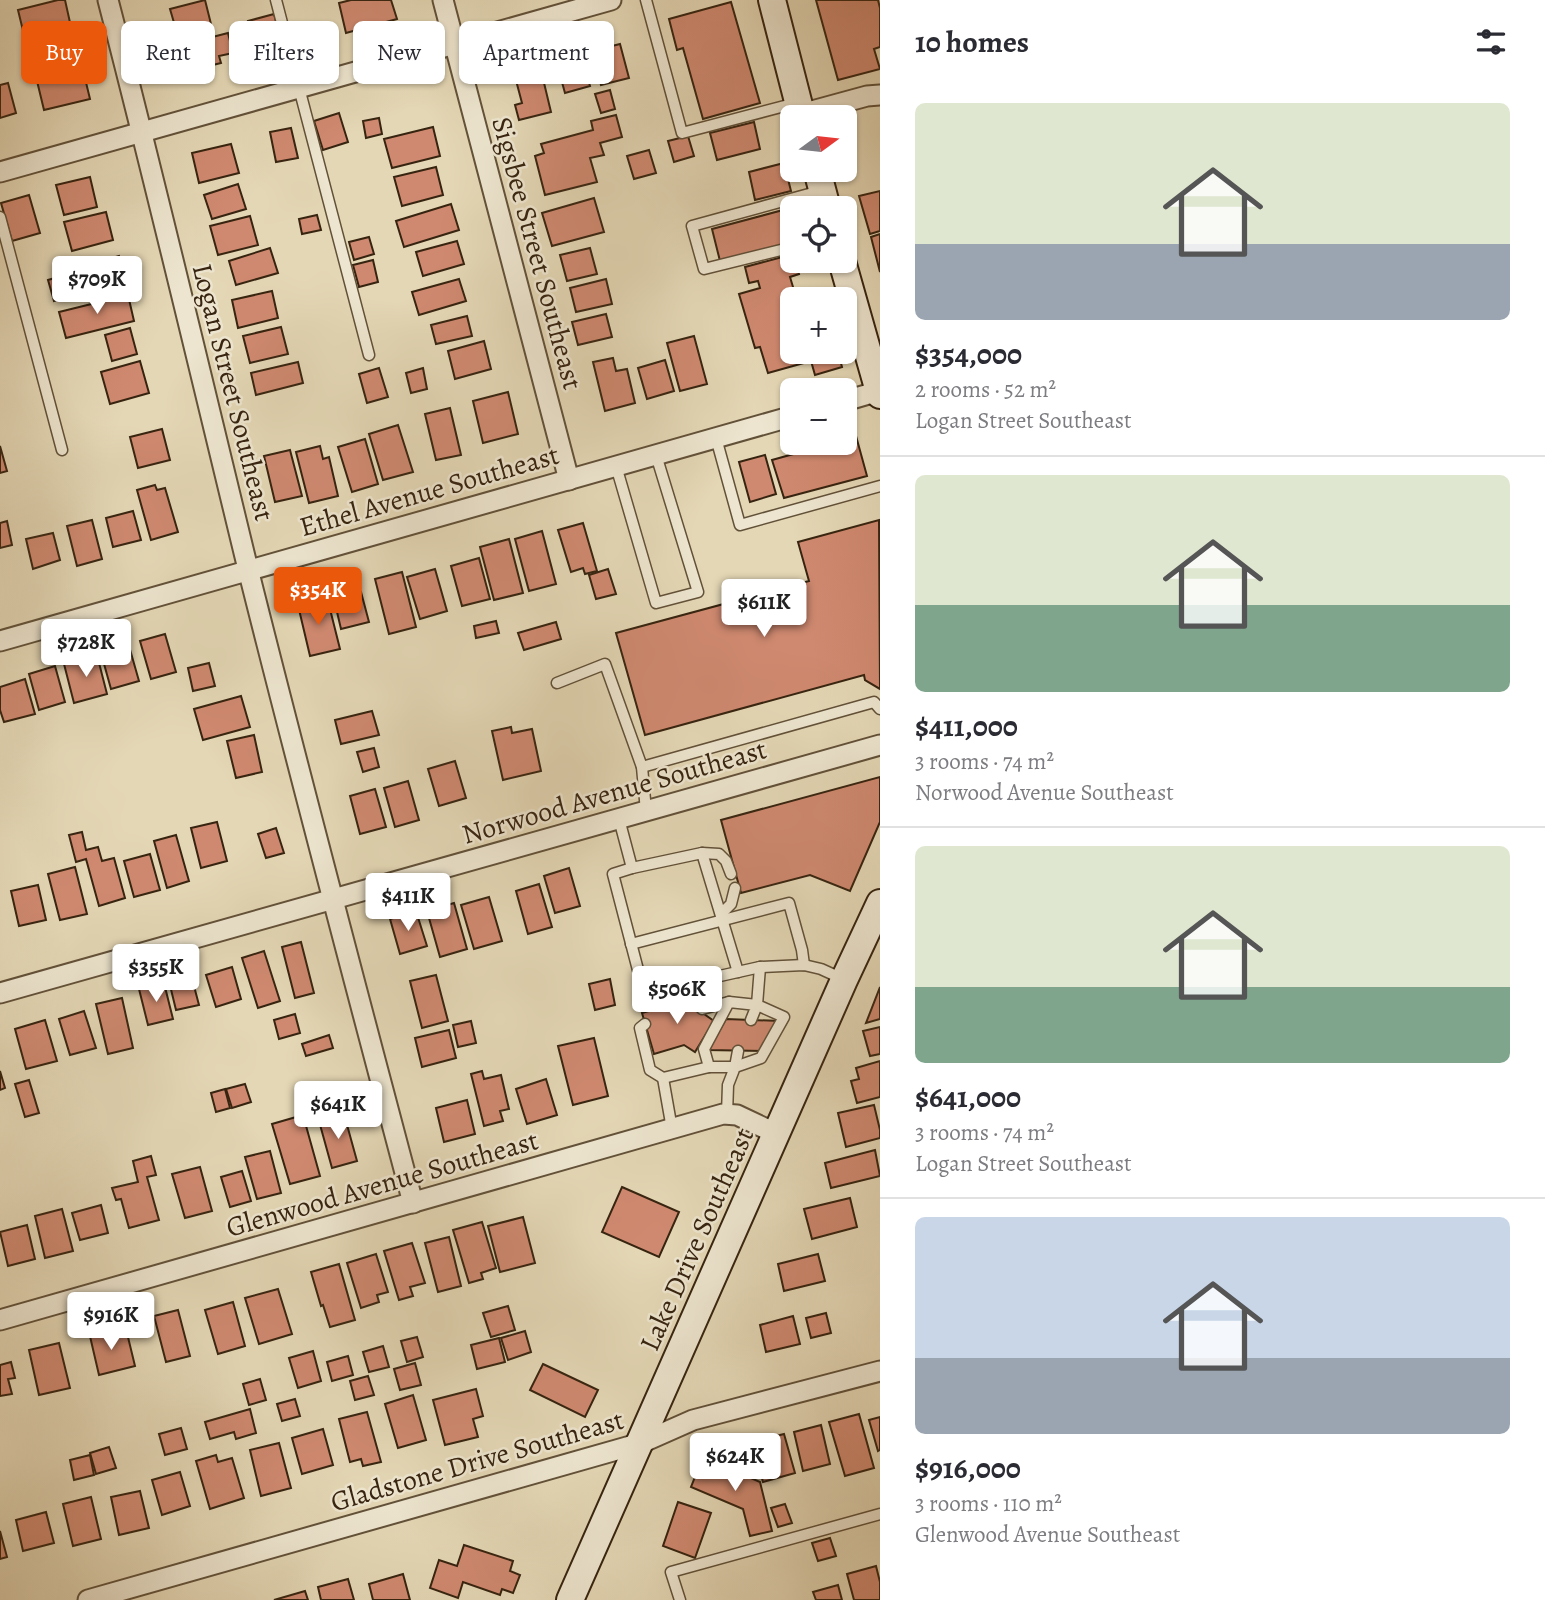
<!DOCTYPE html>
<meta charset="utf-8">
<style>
:root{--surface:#fff;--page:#f7f7f7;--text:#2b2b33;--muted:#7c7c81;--line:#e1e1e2;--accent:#ea580c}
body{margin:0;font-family:Alegreya,serif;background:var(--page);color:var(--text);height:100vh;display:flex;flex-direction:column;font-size:26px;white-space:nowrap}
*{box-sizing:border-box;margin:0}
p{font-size:23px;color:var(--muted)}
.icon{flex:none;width:38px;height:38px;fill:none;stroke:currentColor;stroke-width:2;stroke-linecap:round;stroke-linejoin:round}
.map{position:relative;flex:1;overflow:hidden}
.panel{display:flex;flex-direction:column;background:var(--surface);width:665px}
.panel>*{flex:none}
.hud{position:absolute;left:21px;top:21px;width:665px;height:63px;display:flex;gap:14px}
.needle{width:46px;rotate:75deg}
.controls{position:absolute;left:780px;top:105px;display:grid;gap:14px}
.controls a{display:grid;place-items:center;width:77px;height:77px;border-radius:10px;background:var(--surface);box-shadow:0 2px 5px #0004;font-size:35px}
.price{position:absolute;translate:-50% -60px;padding:0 16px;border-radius:7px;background:#fff;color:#222;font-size:23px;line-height:46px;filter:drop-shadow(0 2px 4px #0008)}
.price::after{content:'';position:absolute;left:50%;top:42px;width:21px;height:16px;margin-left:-10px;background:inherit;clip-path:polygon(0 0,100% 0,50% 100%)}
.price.active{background:var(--accent);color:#fff}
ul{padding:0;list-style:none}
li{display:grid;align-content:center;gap:14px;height:371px;padding:0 35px}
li+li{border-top:2px solid var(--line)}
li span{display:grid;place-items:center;height:217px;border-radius:10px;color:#555}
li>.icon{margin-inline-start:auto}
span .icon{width:126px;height:126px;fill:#fffc;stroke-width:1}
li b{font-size:30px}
h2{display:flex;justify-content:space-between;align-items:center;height:84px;padding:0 35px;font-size:30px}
.pill{padding:0 24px;border-radius:10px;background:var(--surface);box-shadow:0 2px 5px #0004;font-size:24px;line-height:63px}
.pill.active{background:var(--accent);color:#fff}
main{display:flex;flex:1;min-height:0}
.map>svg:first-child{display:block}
.building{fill:#cf8970;stroke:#372410;stroke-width:2}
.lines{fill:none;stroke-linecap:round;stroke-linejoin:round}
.service-casing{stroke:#625139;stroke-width:13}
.minor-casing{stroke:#625139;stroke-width:23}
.secondary-casing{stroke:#372410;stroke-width:30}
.service{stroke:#ede5cf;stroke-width:10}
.minor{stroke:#ede5cf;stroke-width:19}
.secondary{stroke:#ede5cf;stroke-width:26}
.labels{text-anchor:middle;stroke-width:5;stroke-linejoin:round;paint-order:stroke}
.street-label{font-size:28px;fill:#372410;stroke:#ede5cf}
</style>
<main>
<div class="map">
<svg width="880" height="1600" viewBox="0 0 880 1600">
<rect width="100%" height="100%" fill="#e4d7b5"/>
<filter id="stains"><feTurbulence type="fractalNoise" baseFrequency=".00286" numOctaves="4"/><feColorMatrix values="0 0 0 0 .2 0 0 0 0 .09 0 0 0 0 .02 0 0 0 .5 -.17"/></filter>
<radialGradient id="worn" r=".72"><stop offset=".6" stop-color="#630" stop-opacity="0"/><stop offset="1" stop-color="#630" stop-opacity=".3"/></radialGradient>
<g class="building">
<polygon points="58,0 65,0 71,27 25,39 18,10"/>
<polygon points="205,0 211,24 177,33 170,9"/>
<polygon points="351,0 391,0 397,19 346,33 339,3"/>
<polygon points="816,0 878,0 880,8 880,47 874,49 880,69 838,80"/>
<polygon points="731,2 760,103 703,119 683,48 677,50 669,19"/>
<polygon points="274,14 282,42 256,49 248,21"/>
<polygon points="228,33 233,53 219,56 221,63 192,70 185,44"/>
<polygon points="73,36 79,62 35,73 28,46"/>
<polygon points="620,44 629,78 601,85 592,51"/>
<polygon points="580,50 590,86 565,93 555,57"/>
<polygon points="539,62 551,112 519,120 515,105 522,103 513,69"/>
<polygon points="83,70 90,99 44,110 37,81"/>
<polygon points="8,83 16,113 0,118 0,85"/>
<polygon points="610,90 615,109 601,113 595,94"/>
<polygon points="339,113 348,142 323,150 314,121"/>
<polygon points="616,115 622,137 600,143 604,155 590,158 597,182 545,195 535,156 544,153 541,144 593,130 591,121"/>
<polygon points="379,118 382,134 366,138 363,121"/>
<polygon points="754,122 760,149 717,160 710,133"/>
<polygon points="433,127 440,156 392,168 384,139"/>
<polygon points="291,128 298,158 276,162 270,132"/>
<polygon points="688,136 694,156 674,162 668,141"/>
<polygon points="231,144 239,173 199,183 192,153"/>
<polygon points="649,150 656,173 634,179 627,156"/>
<polygon points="784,163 791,191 755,200 749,172"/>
<polygon points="436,167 443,195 402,206 394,177"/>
<polygon points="90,177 97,207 64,215 56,185"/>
<polygon points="238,184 246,209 212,219 204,195"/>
<polygon points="880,191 880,231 870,234 859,196"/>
<polygon points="29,195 40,233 12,241 1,203"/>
<polygon points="594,198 604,232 552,246 542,213"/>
<polygon points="451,204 459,230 404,247 396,221"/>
<polygon points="798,206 799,208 793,208 793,242 720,261 712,229"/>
<polygon points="106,212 113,240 72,251 64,222"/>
<polygon points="317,215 321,230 302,234 299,219"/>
<polygon points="250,216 258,245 218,255 210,226"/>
<polygon points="880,234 880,272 871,237"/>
<polygon points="369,237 374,254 354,260 349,242"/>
<polygon points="457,241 464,264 423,276 416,252"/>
<polygon points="270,248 278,273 236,285 229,261"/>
<polygon points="590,248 597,274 567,281 560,255"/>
<polygon points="119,256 126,281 54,301 48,280 65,275 64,272"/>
<polygon points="786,256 788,262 795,261 799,274 790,277 796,297 819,290 822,299 793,299 793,352 838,352 842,367 815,375 811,361 768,373 760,347 755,348 739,294 760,288 758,281 749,283 745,267"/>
<polygon points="373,260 378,282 359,287 353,265"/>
<polygon points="459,279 466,301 419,315 412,292"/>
<polygon points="606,279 612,304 576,312 570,288"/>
<polygon points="272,291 278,318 238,328 232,300"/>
<polygon points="128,295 134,321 66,338 59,312"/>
<polygon points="606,314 612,337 578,345 572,322"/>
<polygon points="467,316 472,336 436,344 431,325"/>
<polygon points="281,327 288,354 250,363 243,336"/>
<polygon points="130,328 137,354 112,361 105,335"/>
<polygon points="694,336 707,384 680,391 667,343"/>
<polygon points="484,341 491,369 455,379 448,351"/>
<polygon points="613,358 616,371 627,369 635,403 605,411 593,362"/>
<polygon points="665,360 674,391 647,399 638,368"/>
<polygon points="140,361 149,393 110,404 101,372"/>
<polygon points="298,362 303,383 256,395 251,373"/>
<polygon points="379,368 388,397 367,403 359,374"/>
<polygon points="423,368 427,389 411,393 406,373"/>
<polygon points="508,392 518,434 483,443 473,401"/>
<polygon points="450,408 461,455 436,460 425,414"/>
<polygon points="398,425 413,472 383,480 369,434"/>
<polygon points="162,429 170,460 138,468 130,437"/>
<polygon points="856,436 867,476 784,498 772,460 833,443 845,443 845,439"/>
<polygon points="365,439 378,484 352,492 338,447"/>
<polygon points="0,446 7,471 0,473"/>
<polygon points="320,446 323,459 329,457 338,496 309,503 296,452"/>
<polygon points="290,450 302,496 275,502 264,456"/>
<polygon points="765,455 776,494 750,502 739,462"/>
<polygon points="155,485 157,490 165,488 178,532 151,540 137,490"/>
<polygon points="133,511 141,540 113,547 106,518"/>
<polygon points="92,520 102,559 77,566 67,526"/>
<polygon points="879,520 880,689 865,680 864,675 645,735 616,633 809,581 798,542"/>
<polygon points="7,521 12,545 0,548 0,523"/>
<polygon points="583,523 597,571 585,574 583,568 571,572 558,530"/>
<polygon points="542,531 556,584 529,591 515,539"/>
<polygon points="53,533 60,560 33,569 26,539"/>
<polygon points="509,539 523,593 494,600 480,547"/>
<polygon points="479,558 490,599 462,606 451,566"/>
<polygon points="435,569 447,611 420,619 407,577"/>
<polygon points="608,569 616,594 596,599 589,575"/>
<polygon points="402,572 416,627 389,634 375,579"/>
<polygon points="361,592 369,622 341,629 334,599"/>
<polygon points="313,597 315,605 328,601 340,649 310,656 297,601"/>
<polygon points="496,621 499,633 476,638 474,626"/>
<polygon points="556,622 561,639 524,650 518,633"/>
<polygon points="165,634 176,672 151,679 140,641"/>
<polygon points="129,646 139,681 111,689 101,653"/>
<polygon points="97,655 107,694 74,703 64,664"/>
<polygon points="209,663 215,686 193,691 188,668"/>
<polygon points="55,666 65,702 39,710 29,674"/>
<polygon points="25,679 35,714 4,722 0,710 0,687"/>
<polygon points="241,696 250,727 203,740 194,709"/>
<polygon points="372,711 379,735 341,744 335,720"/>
<polygon points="511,727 512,733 532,729 541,771 503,780 492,731"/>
<polygon points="254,735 262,772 236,778 227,741"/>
<polygon points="374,748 379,767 363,772 357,752"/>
<polygon points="455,761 466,798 439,806 428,769"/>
<polygon points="880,777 880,822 850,891 810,875 741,893 721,820"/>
<polygon points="408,781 419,820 395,827 384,788"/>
<polygon points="375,789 386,827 360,834 350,796"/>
<polygon points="217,822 227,861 201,868 191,828"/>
<polygon points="276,828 284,853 266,858 258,834"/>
<polygon points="82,832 86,850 98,847 102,861 114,858 125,898 99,906 86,859 76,862 69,835"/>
<polygon points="176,835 189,881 167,888 154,841"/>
<polygon points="150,854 160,890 134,897 124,861"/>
<polygon points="75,867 87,914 60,920 48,874"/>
<polygon points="569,868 580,906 555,913 544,876"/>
<polygon points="539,884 552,927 528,934 516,891"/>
<polygon points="38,885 46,920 19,926 11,891"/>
<polygon points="489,897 502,941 474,949 461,905"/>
<polygon points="454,903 467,949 440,957 427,911"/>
<polygon points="416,911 427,946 400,954 390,919"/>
<polygon points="301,942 314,993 295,998 282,947"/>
<polygon points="264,951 280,1001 258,1008 242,958"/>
<polygon points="232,967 241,999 216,1007 206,975"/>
<polygon points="190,971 199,1005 176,1010 168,977"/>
<polygon points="436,975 448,1021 422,1028 410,981"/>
<polygon points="610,979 615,1005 595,1010 589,984"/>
<polygon points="164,983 173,1019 148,1025 139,989"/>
<polygon points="880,987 880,1019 866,1023"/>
<polygon points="699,996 704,1014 714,1021 695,1052 684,1045 654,1054 642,1013"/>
<polygon points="122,998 133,1048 108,1054 96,1004"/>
<polygon points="84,1011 96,1048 70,1055 59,1019"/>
<polygon points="295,1014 300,1033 279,1039 274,1020"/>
<polygon points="726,1019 780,1021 763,1051 708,1050"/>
<polygon points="45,1020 57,1061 26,1069 15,1029"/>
<polygon points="471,1021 476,1043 458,1047 453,1025"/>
<polygon points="880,1027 880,1054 870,1056 863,1031"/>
<polygon points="449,1030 456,1058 422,1067 415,1038"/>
<polygon points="329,1035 333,1048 306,1056 302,1044"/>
<polygon points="594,1038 608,1096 573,1105 558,1046"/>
<polygon points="880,1061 880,1097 857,1103 851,1081 859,1079 856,1068"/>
<polygon points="0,1071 5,1088 0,1090"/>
<polygon points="482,1071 484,1079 501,1075 509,1109 500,1111 503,1121 484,1126 471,1074"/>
<polygon points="546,1079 557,1115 527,1124 516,1089"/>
<polygon points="29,1080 39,1113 25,1117 15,1084"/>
<polygon points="245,1084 251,1102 232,1108 226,1089"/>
<polygon points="225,1089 230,1108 216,1112 211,1093"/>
<polygon points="467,1100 475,1134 444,1142 436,1108"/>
<polygon points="874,1105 880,1130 880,1138 846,1147 838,1113"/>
<polygon points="344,1114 357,1161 332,1168 319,1121"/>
<polygon points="303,1115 320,1176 290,1184 272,1124"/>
<polygon points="875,1150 880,1176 831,1188 825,1163"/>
<polygon points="270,1151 281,1193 257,1199 245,1157"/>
<polygon points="151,1156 156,1175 147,1177 159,1220 129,1228 121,1199 116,1200 112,1188 138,1182 133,1161"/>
<polygon points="200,1167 212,1211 185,1218 172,1174"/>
<polygon points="242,1171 251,1201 230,1207 221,1177"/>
<polygon points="622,1187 679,1212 659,1257 602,1232"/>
<polygon points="850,1198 857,1227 812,1239 804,1209"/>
<polygon points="101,1205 108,1233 80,1240 72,1213"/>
<polygon points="62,1209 73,1251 45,1258 35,1216"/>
<polygon points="523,1217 535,1263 500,1272 488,1226"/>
<polygon points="482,1222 496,1268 481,1273 483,1279 469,1283 453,1230"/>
<polygon points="27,1225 35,1259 8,1266 0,1232"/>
<polygon points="449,1237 461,1286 438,1292 425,1243"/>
<polygon points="412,1243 425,1283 410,1287 413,1296 399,1300 384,1251"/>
<polygon points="376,1254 388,1292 377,1295 379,1302 361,1308 347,1263"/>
<polygon points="818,1254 825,1281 784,1291 778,1264"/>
<polygon points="339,1264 355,1320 330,1327 323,1305 321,1306 311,1272"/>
<polygon points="278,1289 292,1334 259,1344 245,1298"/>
<polygon points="233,1302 245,1346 218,1354 205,1310"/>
<polygon points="508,1306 515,1330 491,1337 483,1313"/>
<polygon points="178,1310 190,1356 166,1362 154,1316"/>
<polygon points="826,1313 831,1333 811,1338 806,1318"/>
<polygon points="793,1316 800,1344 766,1352 760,1325"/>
<polygon points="107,1328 109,1338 127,1333 135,1366 99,1375 89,1332"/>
<polygon points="525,1331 531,1352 508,1360 501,1338"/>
<polygon points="417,1337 423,1357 407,1362 401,1341"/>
<polygon points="499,1338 505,1362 477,1369 471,1345"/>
<polygon points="59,1343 70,1388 39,1395 29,1350"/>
<polygon points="383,1346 389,1367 369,1372 363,1352"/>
<polygon points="313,1351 321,1381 298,1388 289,1358"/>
<polygon points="348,1356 353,1375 332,1381 327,1362"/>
<polygon points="11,1362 15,1378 8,1379 12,1394 0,1396 0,1365"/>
<polygon points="415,1363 421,1385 400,1390 394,1369"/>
<polygon points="543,1364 598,1390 585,1417 530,1390"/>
<polygon points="368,1376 374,1395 355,1400 350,1381"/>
<polygon points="260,1379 266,1400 249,1405 243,1384"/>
<polygon points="476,1389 483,1416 473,1419 478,1437 445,1445 433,1400"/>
<polygon points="413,1395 426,1440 398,1448 385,1404"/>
<polygon points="295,1399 300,1416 282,1421 277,1404"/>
<polygon points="250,1409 256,1433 236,1439 234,1432 210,1439 205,1422"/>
<polygon points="367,1412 381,1462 363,1466 361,1459 350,1462 339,1419"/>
<polygon points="859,1414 874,1468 845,1476 829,1422"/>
<polygon points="880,1417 880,1450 878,1451 869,1420"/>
<polygon points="821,1425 830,1464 803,1471 794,1432"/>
<polygon points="181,1428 187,1449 165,1455 159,1434"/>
<polygon points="323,1429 333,1465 302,1474 292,1438"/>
<polygon points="784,1434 795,1473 763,1482 752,1442"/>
<polygon points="279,1443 291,1488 261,1496 250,1450"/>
<polygon points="109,1447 116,1468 96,1474 90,1453"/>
<polygon points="90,1455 94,1475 74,1480 70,1460"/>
<polygon points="216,1455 218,1462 232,1458 244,1498 210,1509 196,1461"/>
<polygon points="703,1457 760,1482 772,1531 750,1536 743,1509 691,1487"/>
<polygon points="180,1472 190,1506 162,1515 152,1480"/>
<polygon points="140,1491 149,1528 119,1535 111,1497"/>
<polygon points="91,1497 101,1539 73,1546 63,1504"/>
<polygon points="678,1502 711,1513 695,1558 663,1546"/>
<polygon points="785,1504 792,1523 778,1527 771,1508"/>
<polygon points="46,1512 54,1543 23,1551 16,1520"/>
<polygon points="0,1531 7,1557 0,1559"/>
<polygon points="830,1538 836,1556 818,1561 812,1543"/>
<polygon points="464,1545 513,1561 510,1571 520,1575 513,1593 502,1589 500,1595 463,1582 458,1598 430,1588 439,1560 457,1566"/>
<polygon points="876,1566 880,1582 880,1600 854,1600 847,1574"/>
<polygon points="403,1574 410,1600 373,1600 369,1584"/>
<polygon points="348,1579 354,1600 321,1600 318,1587"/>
<polygon points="838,1585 842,1600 816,1600 813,1592"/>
<polygon points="305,1591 308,1600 274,1600"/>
</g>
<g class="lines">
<g class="service-casing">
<g id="service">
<polyline points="276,0 369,355"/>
<polyline points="646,0 682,133 796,103"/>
<polyline points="0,217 62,450"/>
<polyline points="793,247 704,269 692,226 820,191"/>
<polyline points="716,438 740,525 880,486"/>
<polyline points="616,466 656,603 698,592 656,455"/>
<polyline points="557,683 605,664 642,767 646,811"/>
<polyline points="642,767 874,702 880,709"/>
<polyline points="619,819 632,868 613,874 644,993 760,967 804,965 821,969 843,979"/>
<polyline points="702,853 719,854 726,861 731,874"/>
<polyline points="632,868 702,853 738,972"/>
<polyline points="721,914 731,904 735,888"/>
<polyline points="631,944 789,903 802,950 804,965"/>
<polyline points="702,1009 729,1002"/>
<polyline points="645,1024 640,1028 650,1070 663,1078 709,1067"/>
<polyline points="738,1051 735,1067 709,1067 704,1049 729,1002 757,1005 751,1020"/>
<polyline points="663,1078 672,1129"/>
<polyline points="727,1114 728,1085 735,1067 761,1058 784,1017 757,1005 760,967"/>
<polyline points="680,1600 671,1572 880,1514"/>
</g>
</g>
<g class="minor-casing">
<g id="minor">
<path d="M108 0C157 189 202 380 248 569 301 781 357 992 413 1203"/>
<polyline points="443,0 569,480"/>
<polyline points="801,114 867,96 880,95"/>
<polyline points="0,172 611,0"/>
<polyline points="845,401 879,391"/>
<polyline points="0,641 793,416"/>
<polyline points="0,993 880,745"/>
<polyline points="0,1320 723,1114 737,1115 777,1134"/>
<polyline points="88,1600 641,1443 693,1420 880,1371"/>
</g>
</g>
<g class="secondary-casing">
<g id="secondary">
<polyline points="772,0 802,117"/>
<polyline points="817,170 827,208"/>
<polyline points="842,261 880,395"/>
<polyline points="570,1600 844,980 880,903"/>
</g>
</g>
<use href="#service" class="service"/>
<use href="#minor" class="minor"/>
<use href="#secondary" class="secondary"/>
</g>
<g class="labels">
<g class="street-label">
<text transform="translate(538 253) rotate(75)" y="10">Sigsbee Street Southeast</text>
<text transform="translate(234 392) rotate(76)" y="10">Logan Street Southeast</text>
<text transform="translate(429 490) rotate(-16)" y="10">Ethel Avenue Southeast</text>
<text transform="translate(614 791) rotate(-16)" y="10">Norwood Avenue Southeast</text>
<text transform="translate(382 1183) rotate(-16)" y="10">Glenwood Avenue Southeast</text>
<text transform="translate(696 1239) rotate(-66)" y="10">Lake Drive Southeast</text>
<text transform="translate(477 1460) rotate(-16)" y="10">Gladstone Drive Southeast</text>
</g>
</g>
<rect width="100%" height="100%" filter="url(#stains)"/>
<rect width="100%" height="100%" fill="url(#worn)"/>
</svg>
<div class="controls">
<a><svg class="needle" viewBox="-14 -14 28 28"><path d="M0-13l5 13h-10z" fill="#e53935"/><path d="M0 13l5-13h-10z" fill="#7c7c81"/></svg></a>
<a><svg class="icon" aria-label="locate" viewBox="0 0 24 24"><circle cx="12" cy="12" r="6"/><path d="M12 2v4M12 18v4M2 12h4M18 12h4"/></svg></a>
<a>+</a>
<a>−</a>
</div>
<b class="price" style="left:97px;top:316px">$709K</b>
<b class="price active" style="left:318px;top:627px">$354K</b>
<b class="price" style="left:764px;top:639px">$611K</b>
<b class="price" style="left:86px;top:679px">$728K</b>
<b class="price" style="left:408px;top:933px">$411K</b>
<b class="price" style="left:156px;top:1004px">$355K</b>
<b class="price" style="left:677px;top:1026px">$506K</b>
<b class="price" style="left:338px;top:1141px">$641K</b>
<b class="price" style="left:111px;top:1352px">$916K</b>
<b class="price" style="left:735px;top:1493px">$624K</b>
<div class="hud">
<a class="pill active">Buy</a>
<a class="pill">Rent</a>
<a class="pill">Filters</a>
<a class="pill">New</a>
<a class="pill">Apartment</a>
</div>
</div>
<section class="panel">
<h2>10 homes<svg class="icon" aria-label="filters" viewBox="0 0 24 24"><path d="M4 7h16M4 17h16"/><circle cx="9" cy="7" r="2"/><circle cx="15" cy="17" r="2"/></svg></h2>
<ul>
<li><span style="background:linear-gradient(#dfe7d0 65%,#9aa5b1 0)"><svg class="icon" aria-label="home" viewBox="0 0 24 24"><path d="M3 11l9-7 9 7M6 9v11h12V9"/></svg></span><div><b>$354,000</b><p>2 rooms · 52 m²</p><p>Logan Street Southeast</p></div></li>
<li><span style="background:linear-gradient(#dfe7d0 60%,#7fa58c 0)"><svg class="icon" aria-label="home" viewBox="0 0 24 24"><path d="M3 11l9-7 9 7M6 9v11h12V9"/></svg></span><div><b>$411,000</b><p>3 rooms · 74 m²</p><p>Norwood Avenue Southeast</p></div></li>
<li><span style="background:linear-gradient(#dfe7d0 65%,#7fa58c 0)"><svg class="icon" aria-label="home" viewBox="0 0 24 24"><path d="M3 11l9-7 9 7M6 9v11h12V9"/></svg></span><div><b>$641,000</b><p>3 rooms · 74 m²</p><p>Logan Street Southeast</p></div></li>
<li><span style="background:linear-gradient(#c9d6e8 65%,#9aa5b1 0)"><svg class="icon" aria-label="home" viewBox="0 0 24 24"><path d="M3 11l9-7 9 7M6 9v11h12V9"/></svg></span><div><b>$916,000</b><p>3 rooms · 110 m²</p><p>Glenwood Avenue Southeast</p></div></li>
</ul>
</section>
</main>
